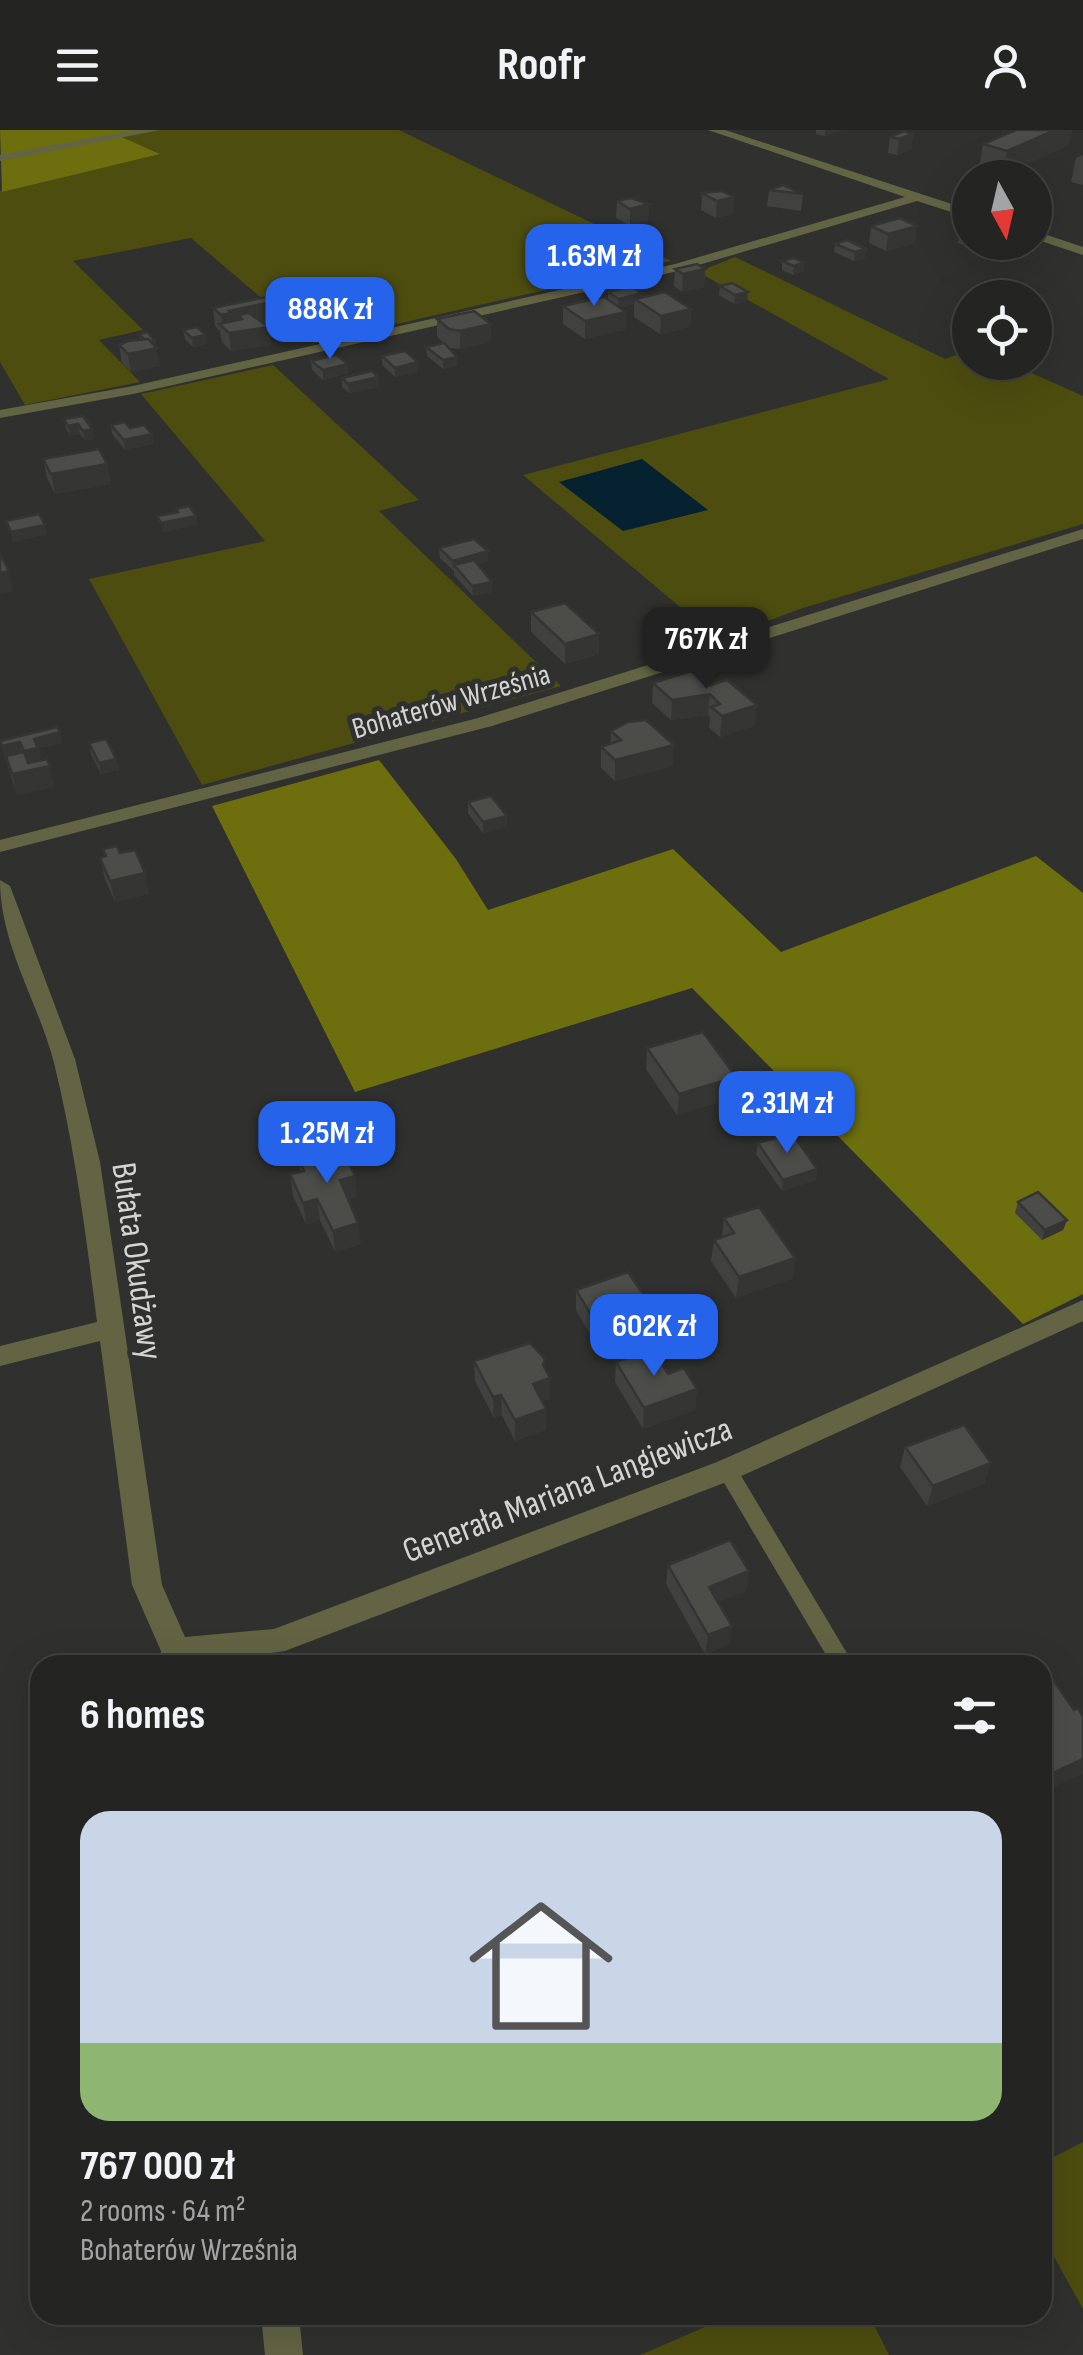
<!DOCTYPE html>
<meta charset="utf-8">
<style>
:root{--surface:#242422;--page:#2c2c2a;--text:#f1f3f6;--muted:#a3a4a5;--line:#414140;--accent:#2563eb}
body{margin:0;font-family:"Sofia Sans Condensed",sans-serif;background:var(--page);color:var(--text);height:100vh;display:flex;flex-direction:column;font-size:38px;white-space:nowrap}
*{box-sizing:border-box;margin:0}
p{font-size:32px;color:var(--muted)}
.icon{flex:none;width:55px;height:55px;fill:none;stroke:currentColor;stroke-width:2;stroke-linecap:round;stroke-linejoin:round}
.map{position:relative;flex:1;overflow:hidden}
.sheet{position:absolute;left:30px;top:1525px;width:1022px;height:670px;display:flex;flex-direction:column;background:var(--surface);border-radius:30px;box-shadow:0 10px 40px #0002,0 0 0 2px var(--line)}
.sheet>*{flex:none}
.needle{width:65px;rotate:172deg}
.controls{position:absolute;left:952px;top:30px;display:grid;gap:20px}
.controls a{display:grid;place-items:center;width:100px;height:100px;border-radius:50%;background:var(--surface);box-shadow:0 10px 40px #0002,0 0 0 2px var(--line);font-size:50px}
.price{position:absolute;translate:-50% -85px;padding:0 22px;border-radius:20px;background:var(--accent);color:#fff;font-size:32px;line-height:65px;filter:drop-shadow(0 2px 5px #0008)}
.price::after{content:'';position:absolute;left:50%;top:60px;width:30px;height:22px;margin-left:-15px;background:inherit;clip-path:polygon(0 0,100% 0,50% 100%)}
.price.selected{background:#222;color:#fff}
ul{padding:0;list-style:none}
li{display:grid;align-content:center;gap:20px;height:530px;padding:0 50px}
li+li{border-top:2px solid var(--line)}
li span{display:grid;place-items:center;height:310px;border-radius:30px;color:#555}
li>.icon{margin-inline-start:auto}
span .icon{width:180px;height:180px;fill:#fffc;stroke-width:1}
li b{font-size:42px}
h2{display:flex;justify-content:space-between;align-items:center;height:120px;padding:0 50px;font-size:42px}
header{display:flex;justify-content:space-between;align-items:center;height:130px;padding:0 50px;background:var(--surface);font-size:45px;font-weight:700}
.map>svg:first-child{display:block}
.green{fill:#4d4d10}
.forest{fill:#6d6e0e}
.water{fill:#062231}
.lines{fill:none;stroke-linecap:round;stroke-linejoin:round}
.service{fill:#636444;fill-rule:evenodd}
.minor{fill:#636444;fill-rule:evenodd}
.wall{fill:#41413f}
.shaded-wall{fill:#353533}
.building{fill:#4c4c49;stroke:#353533;stroke-width:2.5}
.labels{text-anchor:middle;stroke-width:10;stroke-linejoin:round;paint-order:stroke}
.far-street-label{font-size:30px;fill:#d5d6d4;stroke:#30302e}
.street-label{font-size:35px;fill:#d5d6d4;stroke:#30302e}
</style>
<header><svg class="icon" aria-label="menu" viewBox="0 0 24 24"><path d="M4 6h16M4 12h16M4 18h16"/></svg>Roofr<svg class="icon" aria-label="person" viewBox="0 0 24 24"><circle cx="12" cy="8" r="4"/><path d="M4 21q1-7 8-7t8 7"/></svg></header>
<div class="map">
<svg width="1083" height="2225" viewBox="0 0 1083 2225">
<rect width="100%" height="100%" fill="#30302e"/>
<g class="green">
<polygon points="138,0 399,0 671,131 314,213 191,108 73,131 143,200 99,210 140,252 25,275 0,232 0,61 158,23 115,5"/>
<polygon points="735,127 945,229 970,220 970,232 1009,233 1083,266 1083,394 803,478 718,509 523,345 889,249 698,142"/>
<polygon points="273,235 419,370 379,381 561,556 202,655 89,449 265,411 141,264"/>
<polygon points="1083,2012 1083,2179 1043,2107 1042,2033"/>
<polygon points="733,2185 869,2185 889,2225 640,2225"/>
</g>
<g class="forest">
<polygon points="0,0 138,0 117,5 160,24 2,62"/>
<polygon points="379,630 456,729 488,780 673,719 781,822 1036,726 1083,763 1083,1164 1023,1194 692,858 355,962 212,676"/>
</g>
<polygon class="water" points="642,329 708,380 623,401 559,352"/>
<g class="lines">
<polygon class="service" points="727,1332 734,1334 854,1535 832,1535 720,1346 717,1340 720,1334"/>
<g class="minor">
<polygon points="135,0 160,0 0,31 0,25"/>
<polygon points="708,0 725,0 970,80 970,88 917,71 678,141 133,264 0,288 0,280 133,256 675,134 905,67"/>
<polygon points="1035,101 1083,117 1083,125 1035,109"/>
<polygon points="1083,399 1083,409 492,596 0,722 0,710 478,588"/>
<path d="M0 750 10 756 75 929 100 1032 162 1455 185 1507 274 1499 717 1332 1083 1170V1191L737 1348 285 1521 191 1535H161V1521L132 1455 100 1211 0 1236V1216L97 1192C86 1105 75 1018 54 933 38 871 0 815 0 750Z"/>
<polygon points="261,2185 299,2185 303,2225 265,2225"/>
</g>
</g>
<g class="wall">
<polygon points="816,0 842,0 825,6 816,4"/>
<polygon points="1016,0 1072,0 1069,15 1003,45 979,38 983,14"/>
<polygon points="913,4 911,20 897,25 888,23 890,7"/>
<polygon points="1083,25 1083,55 1071,52 1076,28"/>
<polygon points="769,60 803,64 801,81 767,76"/>
<polygon points="702,63 734,67 733,84 716,88 701,80"/>
<polygon points="617,71 649,74 648,91 630,96 616,88"/>
<polygon points="871,96 915,113 886,121 869,113"/>
<polygon points="970,101 970,112 984,112 984,116 975,119 958,113 959,104"/>
<polygon points="835,114 865,128 854,131 834,122"/>
<polygon points="782,131 804,141 793,145 782,140"/>
<polygon points="675,139 705,139 704,157 682,162 674,156"/>
<polygon points="720,156 748,162 747,171 734,174 719,165"/>
<polygon points="608,162 641,167 691,179 690,197 660,204 634,187 634,174 619,178 626,182 625,200 585,209 563,194 563,176 608,170"/>
<polygon points="276,165 295,181 297,199 288,201 278,189 263,192 269,197 271,215 231,221 222,212 220,201 215,196 213,178"/>
<polygon points="437,189 491,212 460,219 450,218 445,213 458,236 443,239 427,226 426,217 444,213 437,207"/>
<polygon points="183,200 207,214 193,217 185,209"/>
<polygon points="139,204 155,210 160,236 131,242 122,233 119,215 140,210"/>
<polygon points="382,226 418,242 395,247 382,235"/>
<polygon points="311,231 348,243 323,250 312,240"/>
<polygon points="378,247 379,257 349,263 342,257 342,248"/>
<polygon points="64,289 92,299 94,309 85,310 80,304 70,305 66,299"/>
<polygon points="111,295 130,298 152,304 153,314 125,320 112,304"/>
<polygon points="43,329 107,334 111,354 55,364 47,348"/>
<polygon points="439,418 488,421 488,431 477,434 493,462 473,466 454,445 454,441 440,428"/>
<polygon points="531,482 599,504 599,524 565,534 531,502"/>
<polygon points="653,553 707,556 755,596 720,607 709,598 710,587 708,585 671,590 652,573"/>
<polygon points="611,601 673,636 615,651 601,638 601,617 610,614"/>
<polygon points="0,611 62,613 39,618 41,628 28,632 54,657 17,665"/>
<polygon points="89,613 116,629 119,640 101,644 91,624"/>
<polygon points="468,672 507,686 507,697 483,703 468,683"/>
<polygon points="103,719 120,723 149,764 115,772 105,749 100,728 105,726"/>
<polygon points="647,918 736,947 733,968 677,985 646,939"/>
<polygon points="758,1013 817,1039 816,1050 782,1061 756,1024"/>
<polygon points="299,1029 355,1046 357,1067 348,1069 361,1114 335,1122 320,1090 306,1094 293,1066 290,1044 300,1042"/>
<polygon points="1018,1072 1067,1090 1063,1100 1042,1110 1015,1083"/>
<polygon points="724,1088 795,1128 792,1149 736,1168 711,1131 714,1110 722,1107"/>
<polygon points="576,1160 655,1182 654,1203 632,1210 632,1216 618,1221 615,1216 601,1222 576,1180"/>
<polygon points="545,1229 545,1240 550,1248 550,1269 542,1271 546,1300 515,1311 502,1285 494,1288 475,1251 474,1231"/>
<polygon points="616,1232 668,1244 697,1259 695,1280 643,1299 615,1252"/>
<polygon points="905,1317 985,1353 927,1376 900,1337"/>
<polygon points="668,1435 749,1441 746,1461 718,1472 729,1515 705,1524 666,1454"/>
<polygon points="1042,1546 1083,1587 1083,1644 1042,1661"/>
</g>
<g class="shaded-wall">
<polygon points="825,0 842,0 825,6"/>
<polygon points="1055,0 1072,0 1069,15 1003,45 1007,21"/>
<polygon points="913,4 911,20 897,25 899,9"/>
<polygon points="734,67 733,84 716,88 717,71"/>
<polygon points="649,74 648,91 630,96 630,79"/>
<polygon points="917,96 915,113 886,121 888,104"/>
<polygon points="976,112 984,112 984,116 975,119"/>
<polygon points="866,119 865,128 854,131 855,122"/>
<polygon points="805,132 804,141 793,145 794,136"/>
<polygon points="705,139 704,157 682,162 683,144"/>
<polygon points="748,162 747,171 734,174 735,165"/>
<polygon points="642,163 641,172 635,169 634,174 618,178 619,169"/>
<polygon points="276,171 278,189 243,196 242,189 238,185 239,197 222,197 221,185 229,181"/>
<polygon points="691,179 690,197 660,204 661,186"/>
<polygon points="295,181 297,199 288,201 286,183"/>
<polygon points="626,182 625,200 585,209 585,191"/>
<polygon points="491,194 491,212 460,219 460,201"/>
<polygon points="269,197 271,215 231,221 229,203"/>
<polygon points="206,205 207,214 193,217 192,208"/>
<polygon points="155,210 160,236 131,242 128,224 147,212"/>
<polygon points="457,227 458,236 443,239 443,230"/>
<polygon points="418,232 418,242 395,247 395,238"/>
<polygon points="348,234 348,243 323,250 323,240"/>
<polygon points="378,247 379,257 349,263 348,254"/>
<polygon points="78,294 80,304 70,305 68,296"/>
<polygon points="92,299 94,309 85,310 83,301"/>
<polygon points="152,304 153,314 125,320 124,310"/>
<polygon points="107,334 111,354 55,364 51,344"/>
<polygon points="196,386 197,395 163,403 161,393"/>
<polygon points="45,395 47,405 13,412 11,402"/>
<polygon points="488,421 488,431 458,439 454,435 453,441 453,431"/>
<polygon points="9,441 13,461 0,464 0,443"/>
<polygon points="492,452 493,462 473,466 472,456"/>
<polygon points="599,504 599,524 565,534 565,514"/>
<polygon points="710,564 708,585 671,590 672,570"/>
<polygon points="757,575 755,596 720,607 722,586"/>
<polygon points="60,602 62,613 39,618 41,628 27,632 24,621 34,609"/>
<polygon points="20,612 22,622 5,627 2,616"/>
<polygon points="674,615 673,636 615,651 615,630"/>
<polygon points="116,629 119,640 101,644 99,633"/>
<polygon points="50,636 54,657 17,665 12,644"/>
<polygon points="507,686 507,697 483,703 483,692"/>
<polygon points="145,743 149,764 115,772 110,751"/>
<polygon points="736,947 733,968 677,985 679,964"/>
<polygon points="817,1039 816,1050 782,1061 783,1050"/>
<polygon points="355,1046 357,1067 343,1071 340,1050"/>
<polygon points="317,1069 320,1090 306,1094 303,1073"/>
<polygon points="1067,1090 1063,1100 1042,1110 1045,1100"/>
<polygon points="358,1093 361,1114 335,1122 333,1101"/>
<polygon points="795,1128 792,1149 736,1168 739,1147"/>
<polygon points="655,1182 654,1203 632,1210 632,1216 618,1221 619,1200 630,1191"/>
<polygon points="616,1196 615,1216 601,1222 601,1201"/>
<polygon points="545,1229 545,1250 550,1248 550,1269 533,1274 533,1254"/>
<polygon points="697,1259 695,1280 643,1299 644,1278"/>
<polygon points="501,1265 502,1285 494,1288 493,1267"/>
<polygon points="546,1279 546,1300 515,1311 515,1290"/>
<polygon points="991,1333 985,1353 927,1376 933,1356"/>
<polygon points="749,1441 746,1461 707,1476 709,1457"/>
<polygon points="732,1496 729,1515 705,1524 708,1505"/>
<polygon points="1083,1629 1083,1644 1042,1661 1051,1644"/>
</g>
<g class="building">
<polygon points="1016,0 1055,0 1007,21 983,14"/>
<polygon points="904,1 913,4 899,9 890,7"/>
<polygon points="783,55 803,64 769,60"/>
<polygon points="722,61 734,67 717,71 702,63"/>
<polygon points="631,68 649,74 630,79 617,71"/>
<polygon points="900,88 917,96 888,104 871,96"/>
<polygon points="968,101 970,101 970,108 959,104"/>
<polygon points="847,110 866,119 855,122 835,114"/>
<polygon points="793,128 805,132 794,136 782,131"/>
<polygon points="697,134 705,139 683,144 675,139"/>
<polygon points="732,153 748,162 735,165 720,156"/>
<polygon points="631,156 642,163 619,169 608,162"/>
<polygon points="665,162 691,179 661,186 635,169"/>
<polygon points="276,165 295,181 286,183 276,171 229,181 231,183 221,185 213,178"/>
<polygon points="604,167 626,182 585,191 563,176"/>
<polygon points="474,181 491,194 460,201 449,199 437,189"/>
<polygon points="249,183 269,197 229,203 219,194 242,189 238,185"/>
<polygon points="197,197 206,205 192,208 183,200"/>
<polygon points="147,202 155,210 150,211 148,209 144,209 139,204"/>
<polygon points="148,209 157,218 128,224 119,215 128,211"/>
<polygon points="444,213 457,227 443,230 426,217"/>
<polygon points="405,221 418,232 395,238 382,226"/>
<polygon points="336,225 348,234 323,240 311,231"/>
<polygon points="372,241 378,247 348,254 342,248"/>
<polygon points="83,286 92,299 83,301 78,294 68,296 64,289"/>
<polygon points="125,292 130,298 144,295 152,304 124,310 111,295"/>
<polygon points="99,319 107,334 51,344 43,329"/>
<polygon points="189,376 196,386 161,393 157,386 178,382 176,379"/>
<polygon points="39,384 45,395 11,402 6,391"/>
<polygon points="474,409 488,421 453,431 439,418"/>
<polygon points="0,424 9,441 0,443"/>
<polygon points="474,430 492,452 472,456 454,435"/>
<polygon points="565,473 599,504 565,514 531,482"/>
<polygon points="691,541 707,556 727,550 757,575 722,586 711,577 720,574 710,564 672,570 653,553"/>
<polygon points="646,590 674,615 615,630 601,617 621,610 611,601 628,592"/>
<polygon points="57,597 60,602 34,609 38,618 24,621 20,612 2,616 0,611"/>
<polygon points="106,609 116,629 99,633 89,613"/>
<polygon points="24,622 28,633 47,629 50,636 12,644 6,626"/>
<polygon points="491,666 507,686 483,692 468,672"/>
<polygon points="117,716 120,723 135,720 145,743 110,751 100,728 106,726 103,719"/>
<polygon points="703,902 736,947 679,964 647,918"/>
<polygon points="792,1003 817,1039 783,1050 758,1013"/>
<polygon points="342,1017 355,1046 340,1050 358,1093 333,1101 317,1069 303,1073 290,1044 304,1041 299,1029"/>
<polygon points="1038,1062 1067,1090 1045,1100 1018,1072"/>
<polygon points="759,1077 795,1128 739,1147 714,1110 734,1103 724,1088"/>
<polygon points="628,1142 655,1182 630,1191 633,1195 619,1200 616,1196 601,1201 576,1160"/>
<polygon points="530,1213 545,1229 543,1235 550,1248 533,1254 546,1279 515,1290 501,1265 493,1267 474,1231"/>
<polygon points="653,1219 668,1244 684,1238 697,1259 644,1278 616,1232"/>
<polygon points="964,1295 991,1333 933,1356 905,1317"/>
<polygon points="730,1410 749,1441 709,1457 732,1496 708,1505 668,1435"/>
<polygon points="1049,1544 1074,1580 1078,1578 1083,1587 1083,1629 1051,1644 1042,1631 1042,1546"/>
</g>
<g class="labels">
<g class="far-street-label">
<text transform="translate(451 571) rotate(-16)" y="10">Bohaterów Września</text>
</g>
<g class="street-label">
<text transform="translate(138 1131) rotate(82)" y="12">Bułata Okudżawy</text>
<text transform="translate(567 1359) rotate(-21)" y="12">Generała Mariana Langiewicza</text>
</g>
</g>
</svg>
<div class="controls">
<a><svg class="needle" viewBox="-14 -14 28 28"><path d="M0-13l5 13h-10z" fill="#e53935"/><path d="M0 13l5-13h-10z" fill="#a3a4a5"/></svg></a>
<a><svg class="icon" aria-label="locate" viewBox="0 0 24 24"><circle cx="12" cy="12" r="6"/><path d="M12 2v4M12 18v4M2 12h4M18 12h4"/></svg></a>
</div>
<b class="price" style="left:594px;top:179px">1.63M zł</b>
<b class="price" style="left:330px;top:232px">888K zł</b>
<b class="price selected" style="left:706px;top:562px">767K zł</b>
<b class="price" style="left:787px;top:1026px">2.31M zł</b>
<b class="price" style="left:327px;top:1056px">1.25M zł</b>
<b class="price" style="left:654px;top:1249px">602K zł</b>
<section class="sheet">
<h2>6 homes<svg class="icon" aria-label="filters" viewBox="0 0 24 24"><path d="M4 7h16M4 17h16"/><circle cx="9" cy="7" r="2"/><circle cx="15" cy="17" r="2"/></svg></h2>
<ul>
<li><span style="background:linear-gradient(#c9d6e8 75%,#8fb573 0)"><svg class="icon" aria-label="home" viewBox="0 0 24 24"><path d="M3 11l9-7 9 7M6 9v11h12V9"/></svg></span><div><b>767 000 zł</b><p>2 rooms · 64 m²</p><p>Bohaterów Września</p></div></li>
</ul>
</section>
</div>
